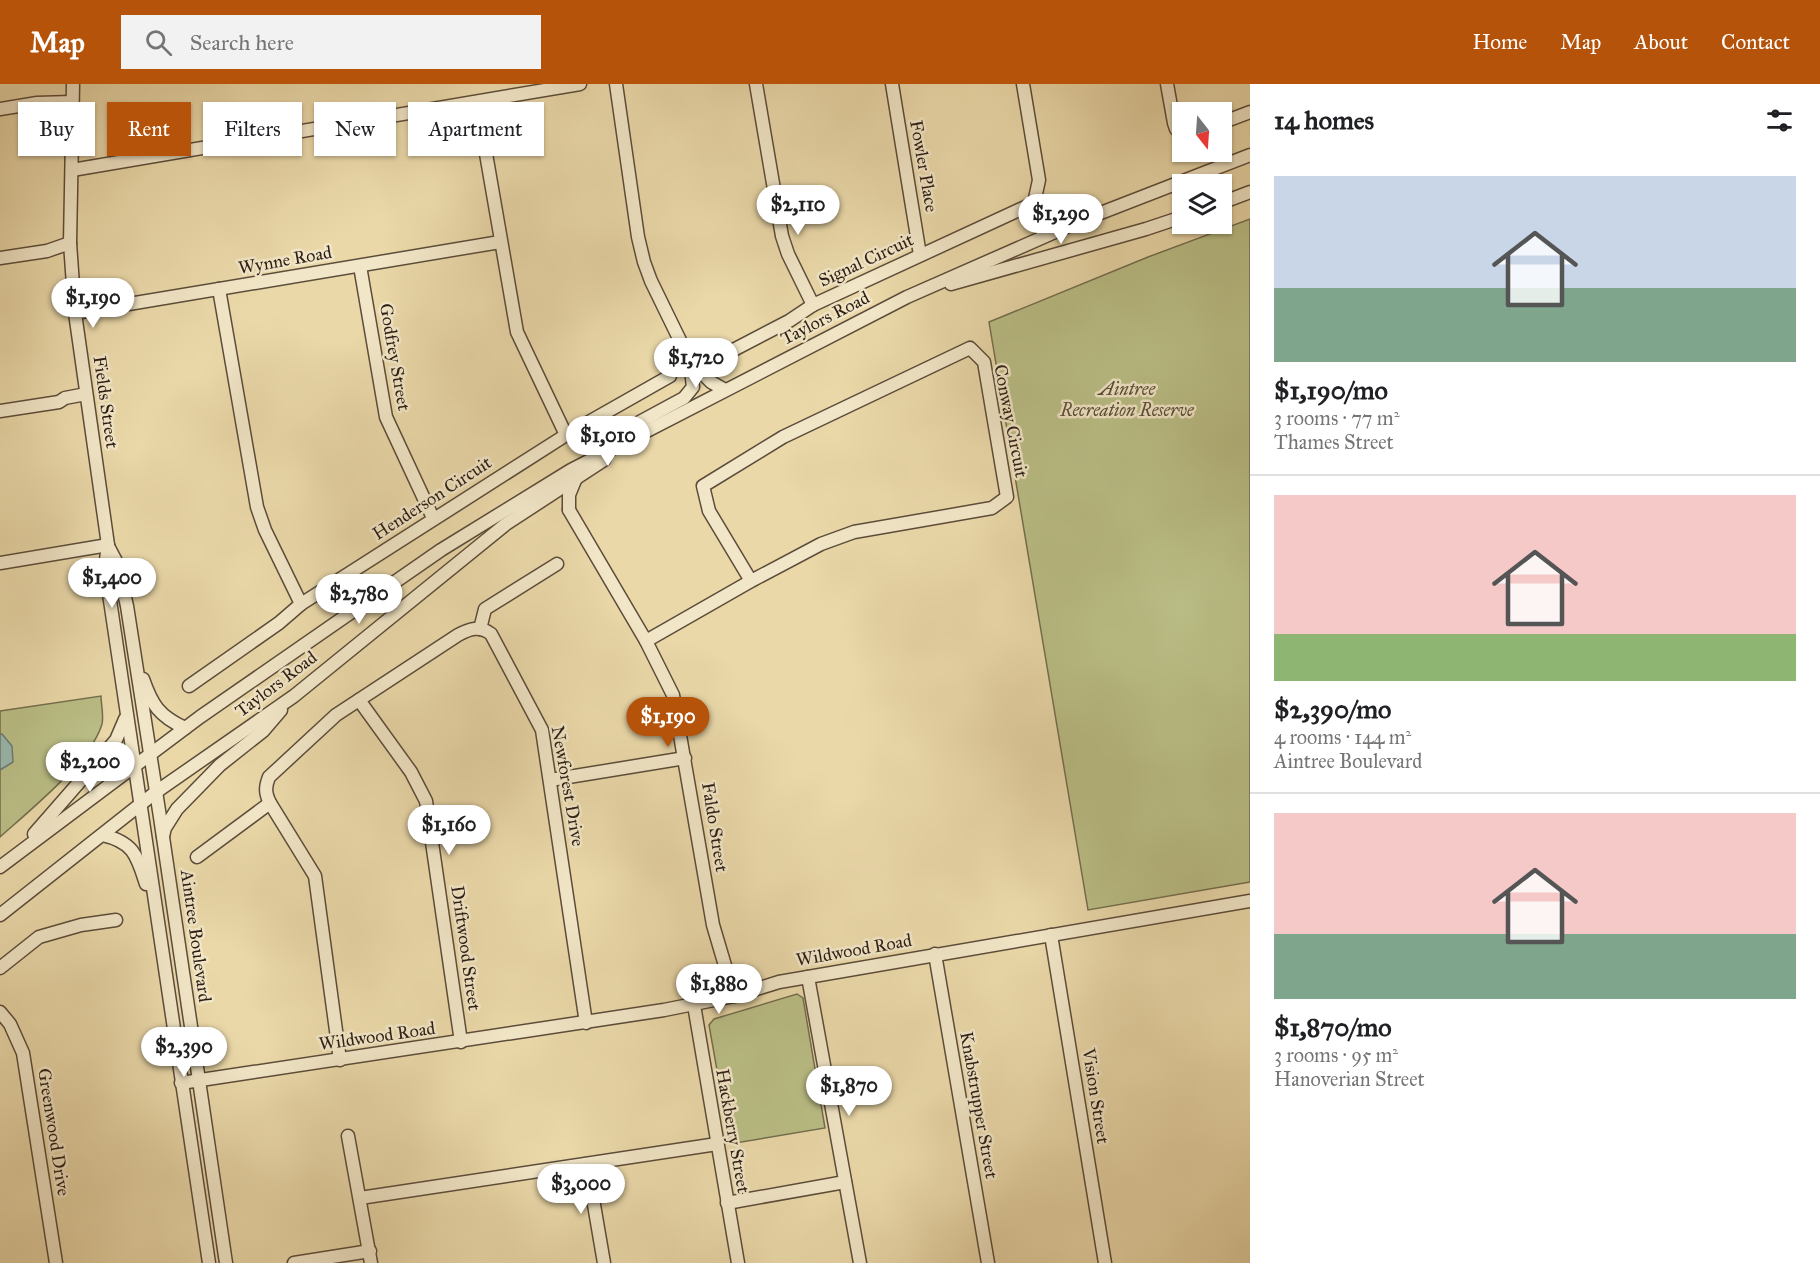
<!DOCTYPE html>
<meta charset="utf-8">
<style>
:root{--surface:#fff;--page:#f2f2f2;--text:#202124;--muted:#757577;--line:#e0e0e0;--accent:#b45309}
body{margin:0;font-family:"IM FELL Great Primer",serif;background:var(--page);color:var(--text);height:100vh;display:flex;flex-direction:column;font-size:22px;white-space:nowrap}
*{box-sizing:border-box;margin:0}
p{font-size:20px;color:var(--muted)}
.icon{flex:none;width:33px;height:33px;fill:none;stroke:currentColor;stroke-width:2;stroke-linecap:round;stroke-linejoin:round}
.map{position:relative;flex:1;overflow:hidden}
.drawer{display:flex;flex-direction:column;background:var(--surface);width:570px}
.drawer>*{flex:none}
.hud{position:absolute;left:18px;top:18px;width:570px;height:54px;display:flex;gap:12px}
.needle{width:39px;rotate:163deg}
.tools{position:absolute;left:1172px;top:18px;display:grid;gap:12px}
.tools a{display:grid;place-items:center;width:60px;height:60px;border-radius:0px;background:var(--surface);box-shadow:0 2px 4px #0004;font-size:30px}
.price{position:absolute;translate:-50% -51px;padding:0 14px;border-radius:21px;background:#fff;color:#222;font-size:20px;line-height:39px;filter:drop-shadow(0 2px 3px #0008)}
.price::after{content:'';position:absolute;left:50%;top:36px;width:18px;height:14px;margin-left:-9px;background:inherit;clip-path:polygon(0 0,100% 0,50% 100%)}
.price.current{background:var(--accent);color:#fff}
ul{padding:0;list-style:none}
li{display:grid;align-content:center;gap:12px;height:318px;padding:0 24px}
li+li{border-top:2px solid var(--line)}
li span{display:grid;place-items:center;height:186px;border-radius:0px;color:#555}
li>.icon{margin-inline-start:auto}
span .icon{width:108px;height:108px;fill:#fffc;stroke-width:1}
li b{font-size:26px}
h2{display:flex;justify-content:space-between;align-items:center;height:72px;padding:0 24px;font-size:26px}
.chip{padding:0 21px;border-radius:0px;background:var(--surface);box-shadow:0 2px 4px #0004;font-size:21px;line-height:54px}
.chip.current{background:var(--accent);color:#fff}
header{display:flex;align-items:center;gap:36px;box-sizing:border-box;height:84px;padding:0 30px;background:var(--accent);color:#fff}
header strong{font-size:28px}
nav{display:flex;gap:33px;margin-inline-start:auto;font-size:21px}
.search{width:420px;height:54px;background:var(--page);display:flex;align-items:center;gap:15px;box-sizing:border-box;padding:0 21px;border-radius:0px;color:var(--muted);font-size:22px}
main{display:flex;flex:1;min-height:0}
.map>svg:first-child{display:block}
.green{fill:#babe86;stroke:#736e4e;stroke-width:1.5}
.water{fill:#99b9af;stroke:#6d7b71;stroke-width:1.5}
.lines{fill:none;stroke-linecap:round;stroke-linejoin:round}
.minor-casing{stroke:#5c4c3a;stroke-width:15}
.minor{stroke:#f1e6c7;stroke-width:12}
.labels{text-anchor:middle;stroke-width:5;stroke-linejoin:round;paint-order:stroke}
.street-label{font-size:18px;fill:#2c1d15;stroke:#f1e6c7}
.park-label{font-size:18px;font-style:italic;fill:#574d37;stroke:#f1e6c7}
</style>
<header>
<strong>Map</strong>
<div class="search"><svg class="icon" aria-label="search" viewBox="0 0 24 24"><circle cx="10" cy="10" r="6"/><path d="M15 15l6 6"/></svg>Search here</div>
<nav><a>Home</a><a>Map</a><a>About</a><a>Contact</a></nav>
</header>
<main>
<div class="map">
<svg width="1250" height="1179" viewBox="0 0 1250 1179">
<rect width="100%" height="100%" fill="#ead8a9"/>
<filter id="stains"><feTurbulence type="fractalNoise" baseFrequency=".00333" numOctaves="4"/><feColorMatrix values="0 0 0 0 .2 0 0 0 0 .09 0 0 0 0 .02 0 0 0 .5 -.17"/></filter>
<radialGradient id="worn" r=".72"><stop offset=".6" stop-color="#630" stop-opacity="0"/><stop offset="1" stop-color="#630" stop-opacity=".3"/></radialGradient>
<g class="green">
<polygon points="1250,135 1250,798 1088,826 989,238 1148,173"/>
<path d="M101 612C101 620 104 632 102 640 92 676 29 727 0 753V627Z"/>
<polygon points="797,910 803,914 825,1044 730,1060 709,941 714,935"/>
</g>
<polygon class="water" points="2,650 12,662 13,678 0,686 0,651"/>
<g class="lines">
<g class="minor-casing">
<g id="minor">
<polyline points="73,0 70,159 75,229 108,461 105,483 209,1179"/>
<polyline points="756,0 782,152 788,170 813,221 1034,119 1039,96 1023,0"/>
<polyline points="892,0 920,171"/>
<polyline points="1167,0 1174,39 1176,45 1182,49"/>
<polyline points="0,25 37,19 72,18"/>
<polyline points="1221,39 1250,28"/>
<polyline points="72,86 580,0"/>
<polyline points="1221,119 1250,108"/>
<polyline points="0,174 47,167 70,159"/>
<polyline points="360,182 386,333 433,434"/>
<polyline points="951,200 1146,145 1182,133"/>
<polyline points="219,205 257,423 265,446 301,520 566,351 517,248 477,18"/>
<polyline points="75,229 500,158"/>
<polyline points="718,274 789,237 813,221"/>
<polyline points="690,277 711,298 725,306"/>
<polyline points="0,327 59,318 65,314 86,310"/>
<polyline points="566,351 670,292"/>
<polyline points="608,359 634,341 684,314 693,303 690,277 651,197 644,178 638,153 616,0"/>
<polyline points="569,426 646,557 673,611 713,841 734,912"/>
<polyline points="569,426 569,411 576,394"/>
<polyline points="108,462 117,479 127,522 160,733 226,1179"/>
<polyline points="0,479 108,461"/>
<polyline points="480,545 485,525 557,480"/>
<polyline points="646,557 751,497 821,460 854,448 992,424 1007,413 984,278 970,264 783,353 703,402 709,427 751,497"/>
<path d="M143 595C152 621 159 632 185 644"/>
<polyline points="189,602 279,539 301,520"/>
<polyline points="359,616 411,688 426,717 461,958"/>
<polyline points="550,696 685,674"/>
<polyline points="34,750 116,656 125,635"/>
<path d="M102 751C134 758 137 772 146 800"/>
<polyline points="163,752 165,744 177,725 220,681 263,647 281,626"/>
<polyline points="197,773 270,719"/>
<polyline points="0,783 200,633 441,466 571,386 907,213 1080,137 1250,71"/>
<polyline points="0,831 156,708 294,612 506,440 604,376"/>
<polyline points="1051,851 1105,1179"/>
<polyline points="935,870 988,1179"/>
<polyline points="0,884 39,853 81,841 116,836"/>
<polyline points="808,893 860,1179"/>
<polyline points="694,921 738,1179"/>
<polyline points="0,928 10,940 23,969 56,1179"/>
<path d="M340 976 315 792 270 719C265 709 265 703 269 693L336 631 458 551C469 545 480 541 491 550L542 646 586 939"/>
<polyline points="181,999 664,926 734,912 779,898 1250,817"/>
<polyline points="348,1052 371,1179"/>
<polyline points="587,1080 604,1179"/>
<polyline points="360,1114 717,1060"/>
<polyline points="727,1119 845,1098"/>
<polyline points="294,1179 370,1167"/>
</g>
</g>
<use href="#minor" class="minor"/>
</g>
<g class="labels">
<g class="street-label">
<text transform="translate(924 82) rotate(80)" y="6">Fowler Place</text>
<text transform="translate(285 176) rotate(-10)" y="6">Wynne Road</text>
<text transform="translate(866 176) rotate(-25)" y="6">Signal Circuit</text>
<text transform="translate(825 234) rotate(-27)" y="6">Taylors Road</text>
<text transform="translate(395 273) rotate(80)" y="6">Godfrey Street</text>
<text transform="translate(106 318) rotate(82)" y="6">Fields Street</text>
<text transform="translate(1011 337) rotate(79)" y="6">Conway Circuit</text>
<text transform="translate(432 414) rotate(-33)" y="6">Henderson Circuit</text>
<text transform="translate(276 600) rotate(-37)" y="6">Taylors Road</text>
<text transform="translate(568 702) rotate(80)" y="6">Newforest Drive</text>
<text transform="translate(715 743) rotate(81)" y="6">Faldo Street</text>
<text transform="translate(196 852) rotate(82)" y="6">Aintree Boulevard</text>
<text transform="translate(466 864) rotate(82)" y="6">Driftwood Street</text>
<text transform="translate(854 866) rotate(-10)" y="6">Wildwood Road</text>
<text transform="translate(377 952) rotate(-8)" y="6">Wildwood Road</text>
<text transform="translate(1096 1012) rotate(81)" y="6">Vision Street</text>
<text transform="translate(979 1021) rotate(80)" y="6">Knabstrupper Street</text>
<text transform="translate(733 1047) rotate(80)" y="6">Hackberry Street</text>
<text transform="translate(54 1048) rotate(81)" y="6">Greenwood Drive</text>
</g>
<g class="park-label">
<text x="1127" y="311">Aintree<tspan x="1127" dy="21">Recreation Reserve</tspan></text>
</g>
</g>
<rect width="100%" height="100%" filter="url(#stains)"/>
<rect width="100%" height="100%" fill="url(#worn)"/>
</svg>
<div class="tools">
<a><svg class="needle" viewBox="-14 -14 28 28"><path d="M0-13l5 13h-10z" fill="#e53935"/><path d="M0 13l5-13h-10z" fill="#757577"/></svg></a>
<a><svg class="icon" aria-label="layers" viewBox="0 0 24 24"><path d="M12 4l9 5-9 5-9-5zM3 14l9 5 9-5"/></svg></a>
</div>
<b class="price" style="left:798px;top:152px">$2,110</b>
<b class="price" style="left:1061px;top:161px">$1,290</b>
<b class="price" style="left:93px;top:245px">$1,190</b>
<b class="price" style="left:696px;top:305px">$1,720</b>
<b class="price" style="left:608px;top:383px">$1,010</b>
<b class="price" style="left:112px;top:525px">$1,400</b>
<b class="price" style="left:359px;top:541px">$2,780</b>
<b class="price current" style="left:668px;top:664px">$1,190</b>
<b class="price" style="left:90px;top:709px">$2,200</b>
<b class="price" style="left:449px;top:772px">$1,160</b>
<b class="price" style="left:719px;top:931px">$1,880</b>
<b class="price" style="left:184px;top:994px">$2,390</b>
<b class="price" style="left:849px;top:1033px">$1,870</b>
<b class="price" style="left:581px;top:1131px">$3,000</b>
<div class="hud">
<a class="chip">Buy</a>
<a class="chip current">Rent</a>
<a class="chip">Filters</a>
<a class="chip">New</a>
<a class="chip">Apartment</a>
</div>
</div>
<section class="drawer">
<h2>14 homes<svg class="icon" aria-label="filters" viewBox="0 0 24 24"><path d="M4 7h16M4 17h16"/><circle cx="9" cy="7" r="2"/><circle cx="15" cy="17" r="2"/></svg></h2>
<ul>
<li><span style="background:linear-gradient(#c9d6e8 60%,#7fa58c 0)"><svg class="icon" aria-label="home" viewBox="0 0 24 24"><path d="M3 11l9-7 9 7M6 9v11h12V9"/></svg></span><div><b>$1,190/mo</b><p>3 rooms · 77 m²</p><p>Thames Street</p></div></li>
<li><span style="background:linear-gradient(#f6c9c9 75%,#8fb573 0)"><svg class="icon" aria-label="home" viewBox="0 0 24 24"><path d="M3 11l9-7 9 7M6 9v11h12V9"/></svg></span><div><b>$2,390/mo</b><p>4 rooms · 144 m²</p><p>Aintree Boulevard</p></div></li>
<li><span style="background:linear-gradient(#f6c9c9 65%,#7fa58c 0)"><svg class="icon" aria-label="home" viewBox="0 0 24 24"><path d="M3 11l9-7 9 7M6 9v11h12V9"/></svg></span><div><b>$1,870/mo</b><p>3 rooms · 95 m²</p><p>Hanoverian Street</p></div></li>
</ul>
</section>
</main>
